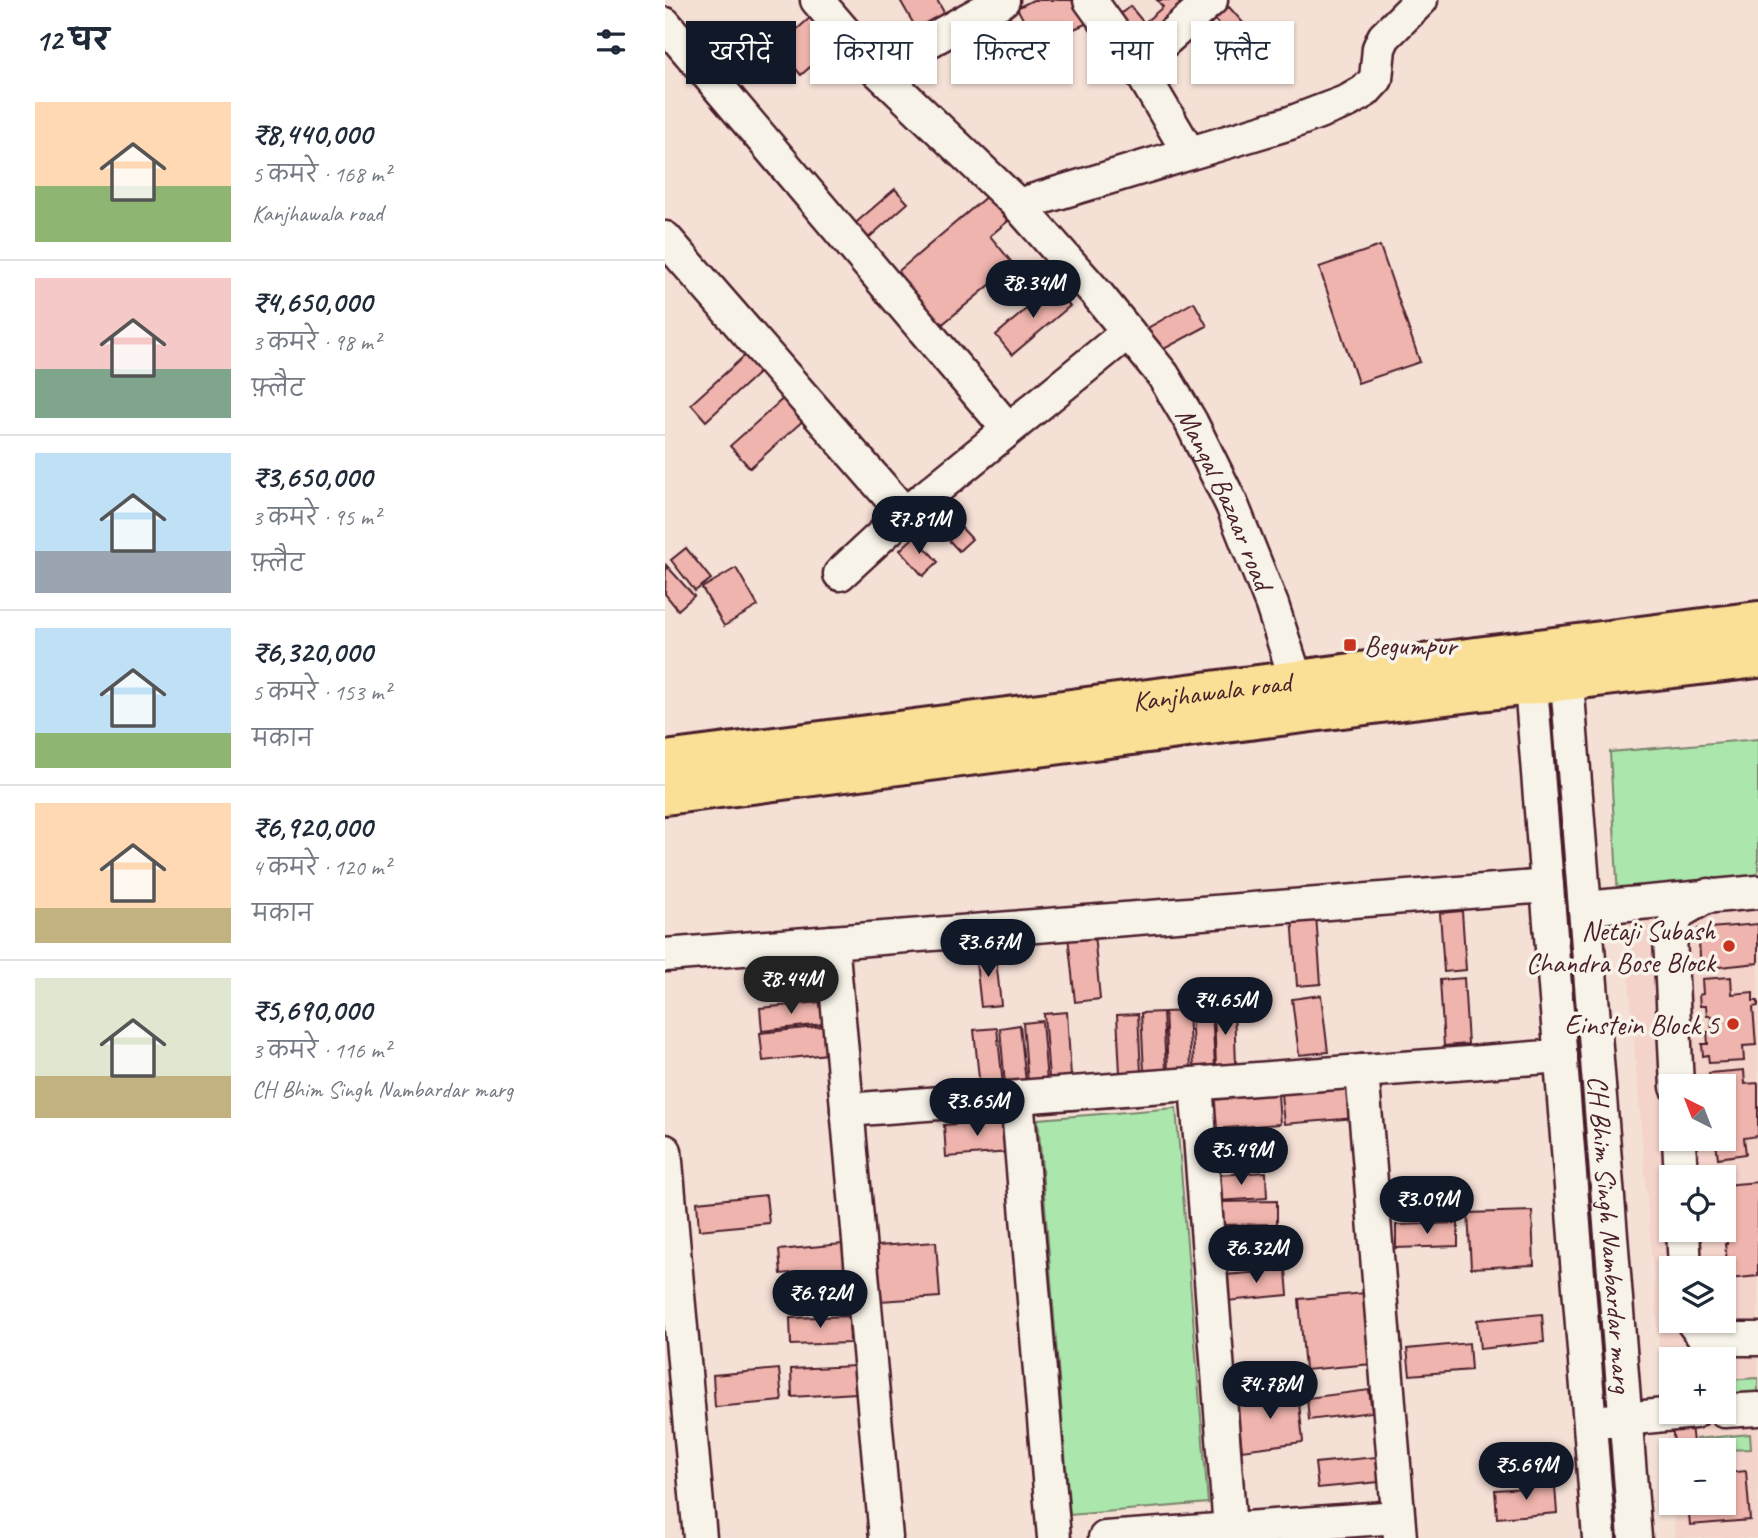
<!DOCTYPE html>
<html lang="hi">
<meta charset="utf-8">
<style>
:root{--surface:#fff;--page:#f2f2f3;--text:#1f2937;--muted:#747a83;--line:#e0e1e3;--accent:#111827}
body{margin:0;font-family:Caveat,"Playpen Sans Deva",sans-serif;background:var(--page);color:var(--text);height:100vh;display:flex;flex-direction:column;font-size:26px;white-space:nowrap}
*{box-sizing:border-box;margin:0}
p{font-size:23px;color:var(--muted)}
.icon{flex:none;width:38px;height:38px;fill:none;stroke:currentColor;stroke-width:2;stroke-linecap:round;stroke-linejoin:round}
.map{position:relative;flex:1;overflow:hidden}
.drawer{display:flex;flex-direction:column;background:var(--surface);width:665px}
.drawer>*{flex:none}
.top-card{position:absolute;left:21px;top:21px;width:665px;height:63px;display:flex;gap:14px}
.needle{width:46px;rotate:318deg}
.tools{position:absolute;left:994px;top:1074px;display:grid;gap:14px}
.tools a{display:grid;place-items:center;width:77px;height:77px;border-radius:0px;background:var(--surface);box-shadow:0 2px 5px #0004;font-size:35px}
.price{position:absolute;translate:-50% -60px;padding:0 16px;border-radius:24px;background:var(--accent);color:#fff;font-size:23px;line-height:46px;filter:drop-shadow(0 2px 4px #0008)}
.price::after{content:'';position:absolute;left:50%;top:42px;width:21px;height:16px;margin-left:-10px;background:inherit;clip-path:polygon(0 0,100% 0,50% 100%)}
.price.active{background:#222;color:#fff}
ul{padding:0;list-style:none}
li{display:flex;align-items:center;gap:21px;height:175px;padding:0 35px}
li+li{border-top:2px solid var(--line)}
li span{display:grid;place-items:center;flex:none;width:196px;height:140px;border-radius:0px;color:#555}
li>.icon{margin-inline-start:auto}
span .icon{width:84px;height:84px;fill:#fffc;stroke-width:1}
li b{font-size:30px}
h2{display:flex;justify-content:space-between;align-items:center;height:84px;padding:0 35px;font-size:30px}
.tag{padding:0 24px;border-radius:0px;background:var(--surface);box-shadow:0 2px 5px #0004;font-size:24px;line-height:63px}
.tag.active{background:var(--accent);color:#fff}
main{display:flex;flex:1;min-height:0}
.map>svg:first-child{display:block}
.built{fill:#f3d3ca;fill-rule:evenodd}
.green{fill:#abe7ad;stroke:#7a836c;stroke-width:2}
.building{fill:#efb4ad;stroke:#4a1f2b;stroke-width:2}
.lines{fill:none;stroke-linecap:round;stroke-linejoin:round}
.minor-casing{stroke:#4a1f2b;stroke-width:37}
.major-casing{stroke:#4a1f2b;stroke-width:44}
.minor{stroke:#f7f3e8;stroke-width:32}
.major{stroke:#fadf96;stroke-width:38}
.poi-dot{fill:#c8321e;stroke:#f7f3e8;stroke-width:2.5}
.labels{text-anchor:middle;stroke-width:7;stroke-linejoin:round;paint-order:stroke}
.street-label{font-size:28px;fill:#4a1f2b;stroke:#f7f3e8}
.poi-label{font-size:28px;fill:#4a1f2b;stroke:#f7f3e8;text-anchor:end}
</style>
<main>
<section class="drawer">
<h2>12 घर<svg class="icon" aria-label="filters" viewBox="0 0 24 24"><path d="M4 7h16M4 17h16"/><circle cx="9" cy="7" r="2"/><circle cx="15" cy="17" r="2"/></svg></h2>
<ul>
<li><span style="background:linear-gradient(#ffd9b3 60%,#8fb573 0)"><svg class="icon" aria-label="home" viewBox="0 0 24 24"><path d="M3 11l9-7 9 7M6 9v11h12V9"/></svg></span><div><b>₹8,440,000</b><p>5 कमरे · 168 m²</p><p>Kanjhawala road</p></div></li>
<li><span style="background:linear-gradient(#f6c9c9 65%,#7fa58c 0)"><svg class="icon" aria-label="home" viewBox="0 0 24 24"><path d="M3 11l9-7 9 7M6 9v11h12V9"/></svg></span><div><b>₹4,650,000</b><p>3 कमरे · 98 m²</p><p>फ़्लैट</p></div></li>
<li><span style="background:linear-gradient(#bfe0f5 70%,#9aa5b1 0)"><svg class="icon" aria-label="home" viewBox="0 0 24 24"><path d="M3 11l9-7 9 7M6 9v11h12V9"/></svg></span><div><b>₹3,650,000</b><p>3 कमरे · 95 m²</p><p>फ़्लैट</p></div></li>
<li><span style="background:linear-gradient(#bfe0f5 75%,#8fb573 0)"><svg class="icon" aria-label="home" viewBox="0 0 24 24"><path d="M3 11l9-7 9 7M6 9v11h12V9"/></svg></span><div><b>₹6,320,000</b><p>5 कमरे · 153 m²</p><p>मकान</p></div></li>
<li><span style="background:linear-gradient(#ffd9b3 75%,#c2b280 0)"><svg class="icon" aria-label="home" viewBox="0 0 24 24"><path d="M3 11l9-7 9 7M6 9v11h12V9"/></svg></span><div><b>₹6,920,000</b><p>4 कमरे · 120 m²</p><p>मकान</p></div></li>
<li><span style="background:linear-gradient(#dfe7d0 70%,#c2b280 0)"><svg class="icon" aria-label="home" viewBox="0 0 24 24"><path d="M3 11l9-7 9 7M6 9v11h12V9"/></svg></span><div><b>₹5,690,000</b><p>3 कमरे · 116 m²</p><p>CH Bhim Singh Nambardar marg</p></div></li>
</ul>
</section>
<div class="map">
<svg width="1093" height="1538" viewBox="0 0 1093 1538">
<rect width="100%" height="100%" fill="#f5e0d6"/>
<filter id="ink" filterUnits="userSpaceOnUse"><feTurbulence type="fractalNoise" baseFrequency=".0143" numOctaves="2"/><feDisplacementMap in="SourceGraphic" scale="14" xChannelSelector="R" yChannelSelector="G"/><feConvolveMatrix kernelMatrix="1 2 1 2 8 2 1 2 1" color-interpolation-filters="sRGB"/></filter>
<g filter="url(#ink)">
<path class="built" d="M1093 739V1538H1010L1008 1503H1059V1451H1006V1488L945 752ZM1006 1087H1059V1139H1006ZM1006 1178H1059V1230H1006ZM1006 1269H1059V1321H1006ZM1006 1360H1059V1412H1006Z"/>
<g class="green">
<polygon points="1093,739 1093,878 953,898 945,752"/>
<polygon points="511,1108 543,1503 405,1515 373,1119"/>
<polygon points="1093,1378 1093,1400 1059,1402 1059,1380"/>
<polygon points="1085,1434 1086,1449 1032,1451 1031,1439"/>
</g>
<g class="building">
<polygon points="235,0 272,0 284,21 256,37"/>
<polygon points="368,0 408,0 425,22 372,45 352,8"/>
<polygon points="492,0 512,0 525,15 482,52 452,17 465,6 479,23 498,7"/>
<polygon points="564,7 596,43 581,56 549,19"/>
<polygon points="156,8 180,36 136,75 112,47"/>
<polygon points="230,189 243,203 200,241 187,226"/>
<polygon points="322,196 343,221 325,236 349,265 274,327 230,274"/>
<polygon points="715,246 755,362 693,383 654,267"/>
<polygon points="388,286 405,306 347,355 331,335"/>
<polygon points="529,302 542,326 484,357 472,334"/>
<polygon points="86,350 101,366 41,421 26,404"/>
<polygon points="121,396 140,419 85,468 65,446"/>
<polygon points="280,510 307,539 294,551 267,522"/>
<polygon points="250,536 273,562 258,576 235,550"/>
<polygon points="21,548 46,579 30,591 6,560"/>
<polygon points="1,565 29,596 13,610 0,594"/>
<polygon points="71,568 93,606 59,626 37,588"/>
<polygon points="797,911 801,970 779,972 775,913"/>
<polygon points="651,915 656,984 632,986 627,916"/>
<polygon points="1093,924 1093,963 1036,969 1033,929"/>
<polygon points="429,933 435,999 410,1002 403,936"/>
<polygon points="330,950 336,1005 316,1007 310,953"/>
<polygon points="1066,977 1067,994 1088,992 1088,1001 1093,1001 1093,1006 1088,1007 1091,1045 1078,1046 1079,1061 1044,1063 1043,1055 1038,1056 1037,1044 1043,1044 1042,1032 1047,1032 1046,1016 1042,1016 1041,1006 1035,1006 1034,995 1038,994 1037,979"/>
<polygon points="799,978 803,1044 779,1046 775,980"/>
<polygon points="656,995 663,1052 634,1055 627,999"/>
<polygon points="155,1002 158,1024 97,1031 95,1008"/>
<polygon points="549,1008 569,1008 571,1066 551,1067"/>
<polygon points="547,1009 550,1067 529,1068 526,1011"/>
<polygon points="523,1011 526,1069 503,1070 500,1012"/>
<polygon points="402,1012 406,1077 384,1078 379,1014"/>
<polygon points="498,1012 501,1070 479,1071 476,1013"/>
<polygon points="473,1014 476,1072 455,1073 452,1015"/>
<polygon points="377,1021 382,1082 363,1083 358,1023"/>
<polygon points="355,1025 361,1083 340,1085 335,1028"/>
<polygon points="159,1026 162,1054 98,1061 95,1033"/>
<polygon points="332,1028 338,1085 315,1088 309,1030"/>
<polygon points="1079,1070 1080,1084 1093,1083 1093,1136 1079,1138 1081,1154 1053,1158 1051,1143 1046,1143 1045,1139 1059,1139 1059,1087 1040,1087 1040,1082 1045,1082 1044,1073"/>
<polygon points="687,1087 690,1118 619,1124 616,1094"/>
<polygon points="613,1094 615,1124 548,1129 546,1100"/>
<polygon points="343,1120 345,1152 281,1157 279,1125"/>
<polygon points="601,1172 602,1198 551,1201 550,1175"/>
<polygon points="1093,1182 1093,1276 1064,1279 1060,1244 1062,1244 1059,1185"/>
<polygon points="101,1195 104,1223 34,1230 32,1202"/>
<polygon points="612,1201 612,1224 556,1225 556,1202"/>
<polygon points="867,1211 869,1265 806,1268 803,1213"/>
<polygon points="793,1223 793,1246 731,1248 731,1225"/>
<polygon points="1031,1230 1054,1230 1055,1233 1032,1236"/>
<polygon points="271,1242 275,1297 215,1301 212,1246"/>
<polygon points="177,1244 180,1268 116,1274 114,1250"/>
<polygon points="621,1270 623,1295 562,1301 560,1275"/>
<polygon points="700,1293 707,1364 640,1370 634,1299"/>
<polygon points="877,1314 879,1342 815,1349 812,1320"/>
<polygon points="184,1316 185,1343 126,1345 125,1318"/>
<polygon points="804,1343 806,1370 745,1375 742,1349"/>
<polygon points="190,1366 191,1393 127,1397 126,1369"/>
<polygon points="114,1369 117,1401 50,1407 48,1375"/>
<polygon points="704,1390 707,1412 644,1420 642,1398"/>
<polygon points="633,1393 638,1442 577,1450 571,1400"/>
<polygon points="1025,1417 1029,1451 1010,1451 1006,1419"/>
<polygon points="711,1457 714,1482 653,1488 650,1463"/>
<polygon points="1081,1471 1085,1520 1025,1525 1023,1503 1059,1503 1059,1473"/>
<polygon points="890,1486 892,1513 832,1518 830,1490"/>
</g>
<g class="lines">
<g class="minor-casing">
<g id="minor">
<path id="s1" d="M152 0 212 70 353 205 432 294 498 375 526 422 567 505 607 605 631 680"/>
<polyline points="425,0 472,65 524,153"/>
<polyline points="0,24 343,429"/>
<polyline points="472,65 546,0"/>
<polyline points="212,70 338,0"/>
<polyline points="353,205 625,123 683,101 700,91 711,79 714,48 719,37 756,0"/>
<polyline points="0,238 240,514"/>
<polyline points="175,574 240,514 463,332"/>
<path id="s2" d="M900 657 970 1538"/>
<polyline points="864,660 934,1538"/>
<polyline points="920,908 1093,892"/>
<polyline points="167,942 221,1538"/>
<polyline points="0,955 882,886"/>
<polyline points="697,1071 735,1538"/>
<polyline points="531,1084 565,1529"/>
<polyline points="1012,1087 1005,937 1013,913 1044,895"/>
<polyline points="352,1098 389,1538"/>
<polyline points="182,1110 896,1056"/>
<polyline points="1014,1139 1016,1178"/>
<polyline points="0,1151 35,1538"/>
<polyline points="1018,1230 1020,1269"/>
<polyline points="1027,1321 1037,1335 1053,1339 1093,1339"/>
<polyline points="1059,1411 1093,1409"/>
<polyline points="940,1421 1029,1412"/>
<polyline points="440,1538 733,1517"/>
</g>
</g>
<g class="major-casing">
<g id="major">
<path id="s3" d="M0 761 1093 621"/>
<polyline points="0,795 747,699 1093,658"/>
</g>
</g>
<use href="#minor" class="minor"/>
<use href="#major" class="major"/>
</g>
</g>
<g class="poi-dot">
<rect x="678" y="638" width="14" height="14" rx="3.5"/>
<circle cx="1064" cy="946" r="7"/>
<circle cx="1068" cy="1024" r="7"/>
</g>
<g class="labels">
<g class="street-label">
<text dy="10" stroke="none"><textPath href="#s1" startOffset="649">Mangal Bazaar road</textPath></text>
<text dy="10" stroke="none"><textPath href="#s3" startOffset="551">Kanjhawala road</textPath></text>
<text dy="10" stroke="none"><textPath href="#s2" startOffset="579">CH Bhim Singh Nambardar marg</textPath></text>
</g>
<g class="poi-label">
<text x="699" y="655" text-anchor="start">Begumpur</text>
<text x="1050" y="940">Netaji Subash<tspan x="1050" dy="32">Chandra Bose Block</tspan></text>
<text x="1054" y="1034">Einstein Block 5</text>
</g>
</g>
</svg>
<div class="tools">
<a><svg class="needle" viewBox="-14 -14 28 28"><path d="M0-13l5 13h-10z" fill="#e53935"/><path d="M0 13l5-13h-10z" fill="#747a83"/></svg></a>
<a><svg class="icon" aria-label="locate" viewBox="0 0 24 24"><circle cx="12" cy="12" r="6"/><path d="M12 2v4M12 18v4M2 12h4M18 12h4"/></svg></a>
<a><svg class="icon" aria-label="layers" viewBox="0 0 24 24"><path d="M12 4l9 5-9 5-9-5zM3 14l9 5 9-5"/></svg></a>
<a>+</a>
<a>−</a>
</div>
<b class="price" style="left:368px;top:320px">₹8.34M</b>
<b class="price" style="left:254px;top:556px">₹7.81M</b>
<b class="price" style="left:323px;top:979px">₹3.67M</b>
<b class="price active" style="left:126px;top:1016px">₹8.44M</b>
<b class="price" style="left:560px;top:1037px">₹4.65M</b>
<b class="price" style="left:312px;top:1138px">₹3.65M</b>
<b class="price" style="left:576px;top:1187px">₹5.49M</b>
<b class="price" style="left:762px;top:1236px">₹3.09M</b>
<b class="price" style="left:591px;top:1285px">₹6.32M</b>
<b class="price" style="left:155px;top:1330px">₹6.92M</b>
<b class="price" style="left:605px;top:1421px">₹4.78M</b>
<b class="price" style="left:861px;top:1502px">₹5.69M</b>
<div class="top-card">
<a class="tag active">खरीदें</a>
<a class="tag">किराया</a>
<a class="tag">फ़िल्टर</a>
<a class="tag">नया</a>
<a class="tag">फ़्लैट</a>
</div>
</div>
</main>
